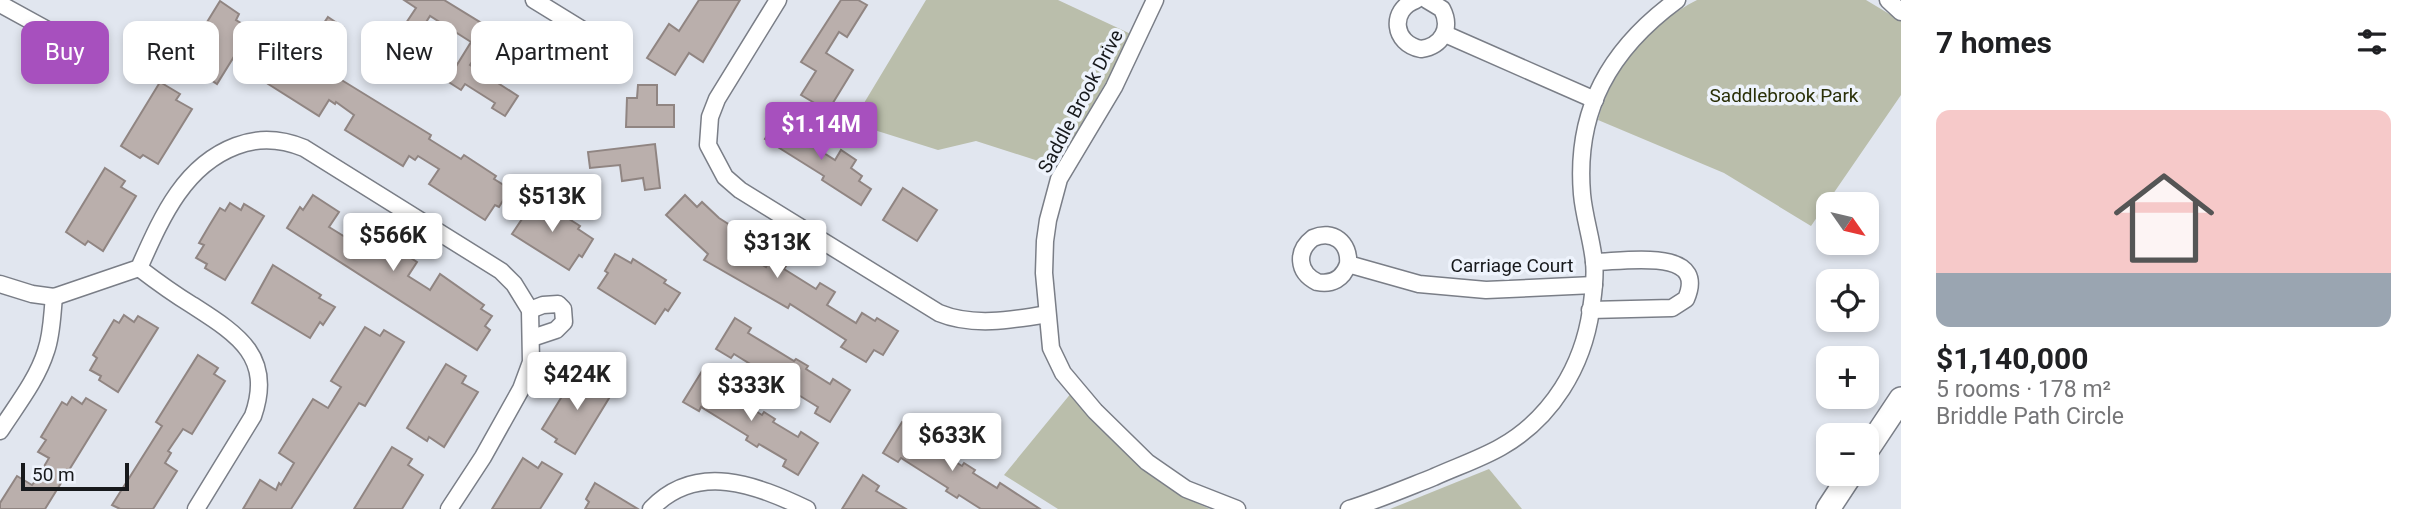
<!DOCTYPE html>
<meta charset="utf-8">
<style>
:root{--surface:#fff;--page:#f2f2f2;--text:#202124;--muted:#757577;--accent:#a750be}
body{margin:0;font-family:Roboto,sans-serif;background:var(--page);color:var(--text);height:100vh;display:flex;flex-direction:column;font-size:26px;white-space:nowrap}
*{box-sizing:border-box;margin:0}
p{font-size:23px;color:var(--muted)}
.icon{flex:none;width:38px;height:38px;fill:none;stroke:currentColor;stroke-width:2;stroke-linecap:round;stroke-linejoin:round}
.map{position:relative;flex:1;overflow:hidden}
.drawer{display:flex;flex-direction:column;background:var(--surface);width:525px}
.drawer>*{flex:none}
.hud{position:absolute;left:21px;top:21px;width:665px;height:63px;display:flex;gap:14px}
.needle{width:46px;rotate:124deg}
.controls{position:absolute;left:1816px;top:192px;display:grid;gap:14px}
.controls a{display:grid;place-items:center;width:63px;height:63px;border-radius:14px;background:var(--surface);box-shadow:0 4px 10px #0003;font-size:35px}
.scale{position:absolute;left:21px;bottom:18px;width:108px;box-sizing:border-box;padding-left:7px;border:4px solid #17191c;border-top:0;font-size:19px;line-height:24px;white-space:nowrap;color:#17191c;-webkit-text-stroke:5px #eef3fc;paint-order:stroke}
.price{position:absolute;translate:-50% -60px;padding:0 16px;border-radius:7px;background:#fff;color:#222;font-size:23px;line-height:46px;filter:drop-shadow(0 2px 4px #0008)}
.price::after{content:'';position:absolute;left:50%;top:42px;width:21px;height:16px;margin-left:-10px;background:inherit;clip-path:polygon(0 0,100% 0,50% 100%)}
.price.on{background:var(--accent);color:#fff}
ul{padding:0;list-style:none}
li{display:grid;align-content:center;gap:14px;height:371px;padding:0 35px}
li span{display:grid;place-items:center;height:217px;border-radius:14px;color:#555}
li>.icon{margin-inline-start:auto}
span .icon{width:126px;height:126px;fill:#fffc;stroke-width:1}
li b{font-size:30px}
h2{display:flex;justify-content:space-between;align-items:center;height:84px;padding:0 35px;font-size:30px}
.chip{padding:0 24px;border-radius:14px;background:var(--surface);box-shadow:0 4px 10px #0003;font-size:24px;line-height:63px}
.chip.on{background:var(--accent);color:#fff}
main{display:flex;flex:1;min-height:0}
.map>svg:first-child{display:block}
.green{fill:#babeab}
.building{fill:#baafac;stroke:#908582;stroke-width:2}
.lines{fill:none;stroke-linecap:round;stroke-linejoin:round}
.street-casing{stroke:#7a7e87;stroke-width:19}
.secondary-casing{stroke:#7a7e87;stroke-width:26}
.street{stroke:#fff;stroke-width:16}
.secondary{stroke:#fff;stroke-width:23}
.labels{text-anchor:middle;stroke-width:7;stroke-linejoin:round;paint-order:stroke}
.park-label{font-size:19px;fill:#2a3008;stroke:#eef3fc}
.street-label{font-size:19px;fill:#17191c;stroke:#eef3fc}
</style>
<main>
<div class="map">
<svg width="1901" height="509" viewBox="0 0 1901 509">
<rect width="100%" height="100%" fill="#e1e6ef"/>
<g class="green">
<polygon points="926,0 1058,0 1133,35 1057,167 976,141 938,150 852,123"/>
<path d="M1697 0H1866L1901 21V95L1811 226 1724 173 1598 120C1611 70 1651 23 1697 0Z"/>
<path d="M1072 392C1109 441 1152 485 1210 509H1058L1004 475Z"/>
<polygon points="1489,469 1522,509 1390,509"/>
</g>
<g class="building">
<polygon points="404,0 444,0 550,65 540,81 483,45 470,65 518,96 505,116 492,108 495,103 465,84 461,90 447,81 471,42 430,16 418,35 432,45 424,58 396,38 416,8"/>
<polygon points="699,0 740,0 703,62 689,53 675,75 647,58 669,24 679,31"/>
<polygon points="841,0 858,0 867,5 847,37 839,32 826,53 853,70 828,111 801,95 816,71 801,62"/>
<polygon points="220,1 239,14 236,20 251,29 217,84 202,74 200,78 180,66"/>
<polygon points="328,17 343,27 333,41 318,32"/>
<polygon points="283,44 431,135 429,139 461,159 464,155 496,176 494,179 510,189 499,207 495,205 485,220 429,184 439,169 418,156 415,160 409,156 403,166 345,130 354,115 336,102 335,104 329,100 319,116 265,82 275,66 271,64"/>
<polygon points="160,82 180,94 176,100 192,109 158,164 143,155 140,158 121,146"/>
<polygon points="638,85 657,85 657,105 674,105 674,127 626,127 627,98 637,98"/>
<polygon points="780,116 793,124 789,131 835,160 841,150 856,160 851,168 862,176 859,181 871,189 861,205 822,180 824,176 765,139"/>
<polygon points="655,144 660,188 645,190 643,178 622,181 620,165 590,168 588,152"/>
<polygon points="105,168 125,181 121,187 136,196 103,251 88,241 85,245 66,232"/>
<polygon points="903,188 937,210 917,241 883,220"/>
<polygon points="313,195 339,212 329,227 350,240 360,225 417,262 408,276 427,288 430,290 440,274 484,305 481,309 492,316 485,326 490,330 477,350 287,228 300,207 303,210"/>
<polygon points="685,195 697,207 702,202 719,218 744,234 736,248 766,267 774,254 788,263 784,269 816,289 820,283 835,292 827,305 856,323 862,313 875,321 877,318 898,331 883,355 874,350 866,362 841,347 846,340 790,304 788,308 704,260 708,254 666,215"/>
<polygon points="529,200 545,209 547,205 580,226 578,229 593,239 582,257 579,255 569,270 512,234 522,219 519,217"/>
<polygon points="230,203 241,210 244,204 264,216 225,280 205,268 207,264 196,258 204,245 199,243 209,226 220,208 225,211"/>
<polygon points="615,254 631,263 633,259 666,280 664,283 680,293 668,311 665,309 655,324 598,288 608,273 605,271"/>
<polygon points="273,265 321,295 319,298 335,307 323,325 320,322 310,338 252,303"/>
<polygon points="124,315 134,322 138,316 158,328 118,392 99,380 101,376 90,370 97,358 93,355 114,320 119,323"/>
<polygon points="735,318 751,328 748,333 794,361 796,359 808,366 806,369 830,384 833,379 850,390 830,422 815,413 818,407 792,391 790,394 779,387 781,383 734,354 731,358 716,349"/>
<polygon points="365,327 380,336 384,330 404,342 365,406 359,403 291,509 243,509 260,480 276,490 279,483 281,485 294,463 279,453 313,399 328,408 341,387 331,381"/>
<polygon points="198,355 218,368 214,374 225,381 192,434 183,429 168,451 171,453 165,463 177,471 153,509 120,509 112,505 162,426 156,422"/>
<polygon points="446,364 466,376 462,383 478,392 444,447 429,437 427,441 407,428"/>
<polygon points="702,371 719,381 716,386 762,415 764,412 775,419 773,422 798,437 801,432 818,443 798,475 783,466 786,460 759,444 757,447 746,440 748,436 701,407 699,411 683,402"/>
<polygon points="575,375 591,384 594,378 614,390 575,454 555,442 557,439 542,429"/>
<polygon points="72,397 82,404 86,398 106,410 45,509 0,509 0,503 17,476 32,485 36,480 49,458 38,452 46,440 41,437 62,402 67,405"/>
<polygon points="902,422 919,432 916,437 962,466 964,463 975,470 973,473 997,488 1000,483 1040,509 981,509 959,495 957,498 946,491 948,488 901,458 898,462 883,453"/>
<polygon points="392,447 412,459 408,465 423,475 402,509 354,509"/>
<polygon points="523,458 538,468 542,462 562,474 540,509 492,509"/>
<polygon points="863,475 879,486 876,491 906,509 842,509"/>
<polygon points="595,483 638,509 585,509 589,502 586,499"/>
</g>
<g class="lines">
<g class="street-casing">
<g id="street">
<polyline points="534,0 617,51"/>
<path d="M778 0 717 99 710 117 708 145 725 177 740 190 939 313C973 327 1012 320 1047 314"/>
<polyline points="1155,0 1114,87 1059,179 1048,220 1045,241 1044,273 1051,348 1063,373 1095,411 1147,462 1186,489 1237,509"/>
<path d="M1416 0C1389 10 1393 44 1421 49 1442 46 1452 28 1442 9L1427 0"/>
<polyline points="1888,0 1901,12"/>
<polyline points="0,4 73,44"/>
<polyline points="1445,34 1595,100"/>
<path d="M1348 264C1343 279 1332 285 1317 282 1297 272 1296 251 1313 238 1333 229 1350 243 1348 264L1419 284 1486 290 1594 285"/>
<path d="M139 268C156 281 174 294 192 305 237 334 274 356 253 416L196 509"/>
<path d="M0 284 32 294 54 297 139 268C161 219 183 166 236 146 259 137 282 139 304 148L501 271 514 284 530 310 531 362 521 389 483 457 449 509"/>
<polyline points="530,310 543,305 558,304 563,309 564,322 556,330 532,338"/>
<path d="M1590 310 1672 308 1686 299C1709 246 1622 262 1594 262"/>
<path d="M0 431C16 406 37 380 46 351 52 334 52 315 54 297"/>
<path d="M651 509C697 461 756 485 807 509"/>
<path d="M1349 509C1378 500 1406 488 1434 477 1456 467 1480 459 1501 447 1552 418 1583 366 1591 310 1593 294 1596 278 1594 262 1592 240 1584 217 1582 194 1575 110 1610 49 1677 0"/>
</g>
</g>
<g class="secondary-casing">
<g id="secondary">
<polyline points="1867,450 1901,399"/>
<polyline points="1828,509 1851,474"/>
</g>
</g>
<use href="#street" class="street"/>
<use href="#secondary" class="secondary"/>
</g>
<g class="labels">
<g class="park-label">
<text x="1784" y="102">Saddlebrook Park</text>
</g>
<g class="street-label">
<text transform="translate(1080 101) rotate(-62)" y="7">Saddle Brook Drive</text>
<text x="1512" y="272">Carriage Court</text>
</g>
</g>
</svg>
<div class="controls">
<a><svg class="needle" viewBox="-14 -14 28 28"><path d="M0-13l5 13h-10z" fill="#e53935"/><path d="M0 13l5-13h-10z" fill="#757577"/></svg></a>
<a><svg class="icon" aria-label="locate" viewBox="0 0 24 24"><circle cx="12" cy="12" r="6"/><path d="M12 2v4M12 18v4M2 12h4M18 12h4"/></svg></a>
<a>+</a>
<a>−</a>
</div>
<div class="scale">50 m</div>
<b class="price on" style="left:821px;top:162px">$1.14M</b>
<b class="price" style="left:552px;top:234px">$513K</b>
<b class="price" style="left:393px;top:273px">$566K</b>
<b class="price" style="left:777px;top:280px">$313K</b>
<b class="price" style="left:577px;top:412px">$424K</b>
<b class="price" style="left:751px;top:423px">$333K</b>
<b class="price" style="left:952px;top:473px">$633K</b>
<div class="hud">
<a class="chip on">Buy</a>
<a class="chip">Rent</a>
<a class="chip">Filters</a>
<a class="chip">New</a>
<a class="chip">Apartment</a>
</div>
</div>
<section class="drawer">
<h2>7 homes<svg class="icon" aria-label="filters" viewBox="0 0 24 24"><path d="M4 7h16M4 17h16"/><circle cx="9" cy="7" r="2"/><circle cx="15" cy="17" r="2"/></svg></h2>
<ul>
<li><span style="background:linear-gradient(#f6c9c9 75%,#9aa5b1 0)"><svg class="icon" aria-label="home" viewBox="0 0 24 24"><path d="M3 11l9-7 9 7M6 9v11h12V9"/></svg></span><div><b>$1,140,000</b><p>5 rooms · 178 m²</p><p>Briddle Path Circle</p></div></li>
</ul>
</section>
</main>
